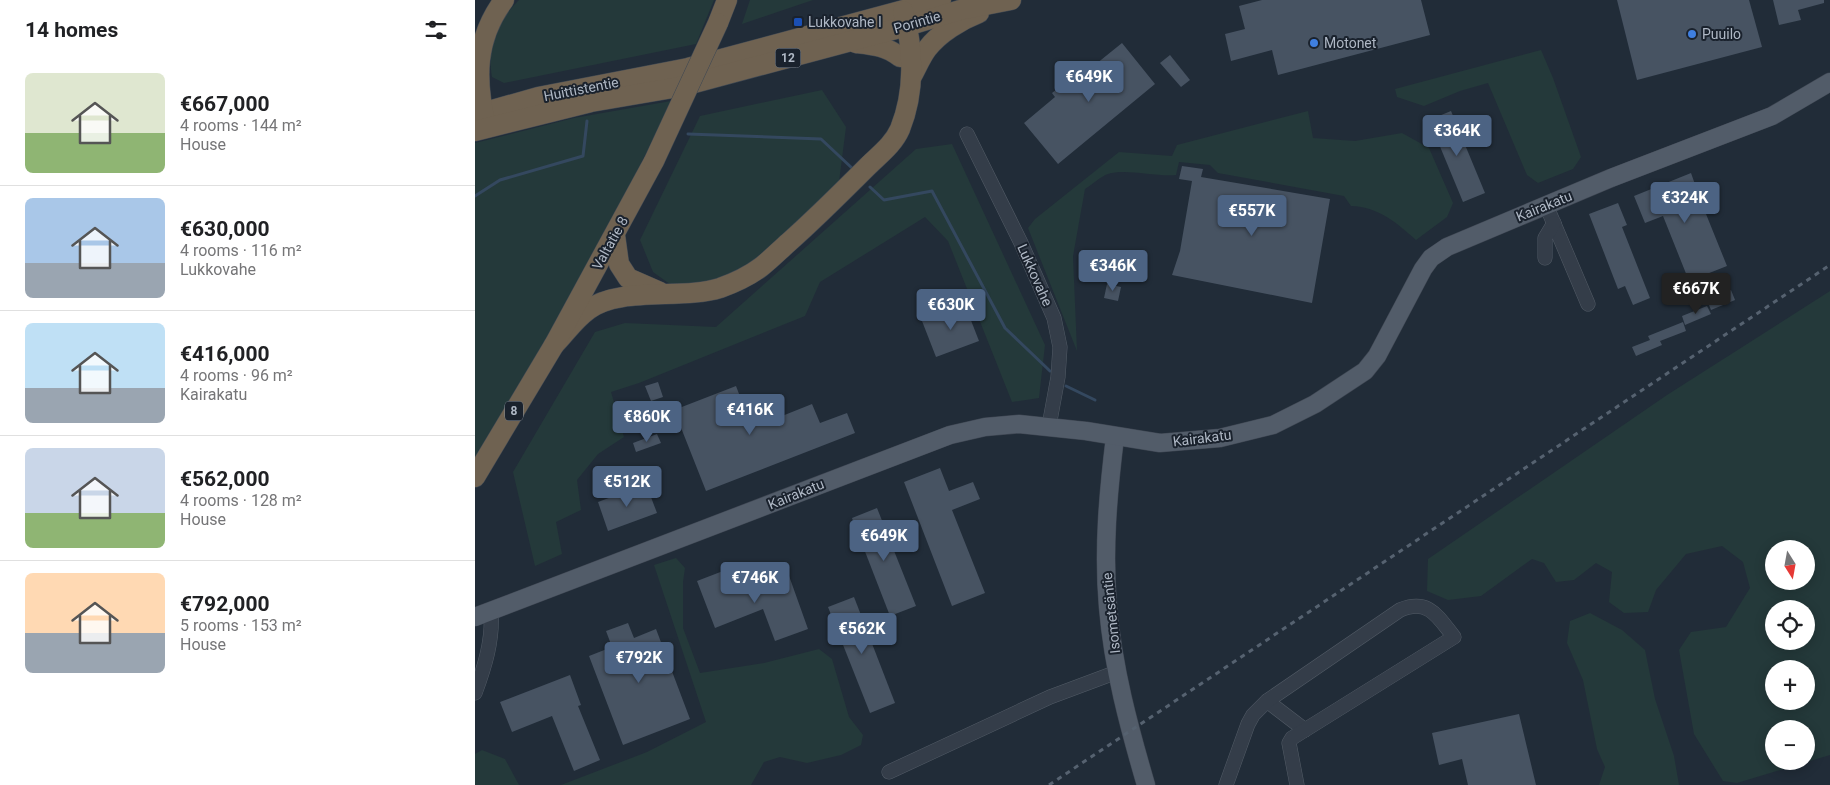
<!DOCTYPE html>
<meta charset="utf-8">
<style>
:root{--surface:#fff;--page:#f2f2f2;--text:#202124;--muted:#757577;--line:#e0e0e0;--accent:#4c6383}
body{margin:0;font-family:Roboto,sans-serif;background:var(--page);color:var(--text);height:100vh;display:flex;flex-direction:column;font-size:19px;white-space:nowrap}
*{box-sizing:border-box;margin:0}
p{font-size:16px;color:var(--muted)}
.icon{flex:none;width:28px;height:28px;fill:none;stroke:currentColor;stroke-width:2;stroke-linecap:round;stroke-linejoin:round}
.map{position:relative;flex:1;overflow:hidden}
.panel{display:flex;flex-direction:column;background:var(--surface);width:475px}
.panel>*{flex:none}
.needle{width:32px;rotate:169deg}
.controls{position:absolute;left:1290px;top:540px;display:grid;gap:10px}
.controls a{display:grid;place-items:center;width:50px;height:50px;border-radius:50%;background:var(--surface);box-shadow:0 2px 12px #0003;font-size:25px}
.price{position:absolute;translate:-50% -42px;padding:0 11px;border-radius:5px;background:var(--accent);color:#fff;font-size:16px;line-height:32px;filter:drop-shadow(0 1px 2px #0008)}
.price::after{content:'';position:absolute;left:50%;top:30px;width:15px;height:11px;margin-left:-8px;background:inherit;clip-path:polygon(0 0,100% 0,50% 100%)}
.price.on{background:#222;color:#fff}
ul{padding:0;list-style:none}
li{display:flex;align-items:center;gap:15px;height:125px;padding:0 25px}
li+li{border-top:1px solid var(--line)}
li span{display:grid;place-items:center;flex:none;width:140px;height:100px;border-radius:8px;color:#555}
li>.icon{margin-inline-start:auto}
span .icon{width:60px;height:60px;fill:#fffc;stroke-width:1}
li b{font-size:21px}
h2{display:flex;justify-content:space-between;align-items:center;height:60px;padding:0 25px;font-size:21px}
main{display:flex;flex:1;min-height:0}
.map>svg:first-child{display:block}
.green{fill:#24393a;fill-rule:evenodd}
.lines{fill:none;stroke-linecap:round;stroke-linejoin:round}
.stream{stroke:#34485f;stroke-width:3}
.building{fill:#475362}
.minor-casing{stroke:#525b66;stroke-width:15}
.major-casing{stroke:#3e4652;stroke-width:19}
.highway-casing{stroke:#3f4853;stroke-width:21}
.minor{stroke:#343d49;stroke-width:14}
.major{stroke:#525c69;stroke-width:18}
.highway{stroke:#6f6251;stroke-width:20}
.rail{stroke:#566270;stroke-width:3;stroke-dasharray:5 5;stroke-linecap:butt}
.highway-bridge-casing{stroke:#3f4853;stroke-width:21;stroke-linecap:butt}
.highway-bridge{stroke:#6f6251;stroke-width:20}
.transit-dot{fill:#1a4fb4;stroke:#1a222d;stroke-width:2}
.shop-dot{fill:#3f7fe0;stroke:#1a222d;stroke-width:2}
.labels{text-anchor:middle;stroke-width:4;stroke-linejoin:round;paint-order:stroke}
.shield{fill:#1a222d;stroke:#828b97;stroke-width:1}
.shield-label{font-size:12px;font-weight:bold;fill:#afb8c5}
.poi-label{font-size:14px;fill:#afb8c5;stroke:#1a222d;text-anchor:start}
.street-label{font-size:14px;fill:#afb8c5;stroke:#1a222d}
</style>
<main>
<section class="panel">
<h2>14 homes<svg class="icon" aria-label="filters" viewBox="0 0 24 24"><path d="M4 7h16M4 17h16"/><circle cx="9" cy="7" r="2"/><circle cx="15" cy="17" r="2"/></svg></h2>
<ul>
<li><span style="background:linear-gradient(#dfe7d0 60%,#8fb573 0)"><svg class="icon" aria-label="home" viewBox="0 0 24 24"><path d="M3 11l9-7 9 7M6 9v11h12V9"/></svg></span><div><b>€667,000</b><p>4 rooms · 144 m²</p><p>House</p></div></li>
<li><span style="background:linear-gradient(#a9c7e8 65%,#9aa5b1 0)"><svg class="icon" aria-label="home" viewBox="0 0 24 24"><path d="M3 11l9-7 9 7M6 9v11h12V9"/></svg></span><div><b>€630,000</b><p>4 rooms · 116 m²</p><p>Lukkovahe</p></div></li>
<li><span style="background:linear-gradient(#bfe0f5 65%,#9aa5b1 0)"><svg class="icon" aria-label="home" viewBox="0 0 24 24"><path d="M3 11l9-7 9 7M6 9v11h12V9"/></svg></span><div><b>€416,000</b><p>4 rooms · 96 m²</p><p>Kairakatu</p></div></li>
<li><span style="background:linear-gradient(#c9d6e8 65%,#8fb573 0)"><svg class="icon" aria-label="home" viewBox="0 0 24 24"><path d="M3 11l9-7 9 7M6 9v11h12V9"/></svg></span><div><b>€562,000</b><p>4 rooms · 128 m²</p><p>House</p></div></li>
<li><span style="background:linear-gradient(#ffd9b3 60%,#9aa5b1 0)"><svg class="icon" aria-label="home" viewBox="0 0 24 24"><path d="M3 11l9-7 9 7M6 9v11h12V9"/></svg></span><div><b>€792,000</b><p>5 rooms · 153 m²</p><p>House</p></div></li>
</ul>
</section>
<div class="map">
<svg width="1355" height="785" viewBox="0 0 1355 785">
<rect width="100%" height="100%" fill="#212c38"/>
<g class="green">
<path d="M44 0H239L221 44 29 83 17 77C11 45 22 22 44 0Z"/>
<polygon points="275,0 338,0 267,24"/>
<polygon points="1066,50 1078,78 1106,157 1098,169 1063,183 1052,175 1013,83 985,91 949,106 922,97 920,89"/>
<polygon points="347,90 371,127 364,182 344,204 266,271 242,281 199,287 178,272 165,240 225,116"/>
<path d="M196 101C138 225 71 345 0 461V143L99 118Z"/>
<path d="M833 111 838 138 880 141 927 133 954 148 978 203 972 217 941 240C922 223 904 207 876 206L869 196 743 173 735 165 704 162 701 175C681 177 650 168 633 174 626 176 617 185 610 189L598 256 602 351 553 228 560 219 644 152 697 156 702 145Z"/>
<polygon points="477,144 570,345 564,398 537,402 473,241 450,217 345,282 330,316 164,383 136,392 149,437 123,454 102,480 106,510 81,522 87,554 60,566 38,472 120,332 150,323 241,327 441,149"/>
<path d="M1355 291V755L1262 783 1248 781 1219 734 1204 650 1216 632 1251 627 1275 588 1268 562 1247 546 1211 554 1181 590 1173 612 1149 613 1134 602 1137 572 1121 563 1099 580 1081 582 1069 563 1057 559 1006 596 973 600 952 591 953 559 1192 395ZM1299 549H1331V581H1299ZM1299 609H1331V641H1299ZM1299 669H1331V701H1299ZM1299 729H1331V761H1299Z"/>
<polygon points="201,558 210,568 208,582 208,628 225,673 289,663 344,649 357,659 374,717 388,735 386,745 366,755 332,763 305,757 289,762 276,785 86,785 172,752 231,722 179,565"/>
<polygon points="1115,613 1147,630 1170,650 1180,699 1199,756 1204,785 1124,785 1130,767 1122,749 1108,680 1092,643 1095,621"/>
<polygon points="7,750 30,759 44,785 0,785 0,754"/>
</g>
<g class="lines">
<g class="stream">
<polyline points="213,134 346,139 378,169"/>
<polyline points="395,187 409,200 457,191 530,328 575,371"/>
<polyline points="0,196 25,180 108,156 112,121"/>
<polyline points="591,386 620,400"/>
</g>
</g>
<g class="building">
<polygon points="787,0 946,0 955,35 803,75 797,50 756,61 750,34 770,29 764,6"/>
<polygon points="1142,0 1274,0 1287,47 1162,80"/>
<polygon points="1298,0 1349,0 1349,3 1323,10 1326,20 1304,25"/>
<polygon points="647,43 680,84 583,164 549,123 580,97 577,93 587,85 590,89"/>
<polygon points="695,55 715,80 706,87 685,63"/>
<polygon points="976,111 1010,193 988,202 954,120"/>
<polygon points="707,166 728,169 726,177 855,199 837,303 697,275 705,251 717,181 704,179"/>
<polygon points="1216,173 1222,190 1227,188 1237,211 1231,214 1252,266 1214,281 1188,216 1170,223 1159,196"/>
<polygon points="1143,203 1152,225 1147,227 1175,298 1158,305 1150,286 1143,289 1114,214"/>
<polygon points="632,284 646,287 643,301 629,298"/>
<polygon points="1256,290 1260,300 1236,310 1232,300"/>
<polygon points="490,305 504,341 461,357 447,321"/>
<polygon points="1232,306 1236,314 1210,325 1207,316"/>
<polygon points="1208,322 1211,331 1185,341 1187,345 1161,356 1157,347 1175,340 1173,336"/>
<polygon points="183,382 188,397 176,401 170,386"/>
<polygon points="261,386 274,420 299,410 302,418 337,404 345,423 372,413 380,433 231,491 199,410"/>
<polygon points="182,434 186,443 161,452 158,443"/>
<polygon points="465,468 474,491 498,482 505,499 477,510 510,593 477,606 429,482"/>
<polygon points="171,484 182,513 133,531 123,502"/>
<polygon points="402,508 441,606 415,616 377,518"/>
<polygon points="248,571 257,594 313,573 333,629 300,641 288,609 240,628 222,581"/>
<polygon points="379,597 420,703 395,713 353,607"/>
<polygon points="153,623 159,638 181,629 215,719 148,745 114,656 137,647 131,631"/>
<polygon points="95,675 106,705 103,706 125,760 99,771 77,716 37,732 25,702"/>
<polygon points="1044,714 1061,785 993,785 987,759 964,765 957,733"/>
</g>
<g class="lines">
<g class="minor-casing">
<g id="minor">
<polyline points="492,134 546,243 579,318 585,347 583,377 574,426"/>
<polyline points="1071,205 1113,304"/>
<polyline points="1070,258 1070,238 1079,223"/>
<path d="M0 693C10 666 18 640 16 612"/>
<polyline points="792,701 830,730"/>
<polyline points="414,772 575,697 642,672"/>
<path d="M751 785 773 724 778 715 792 701 925 610C954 598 963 617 979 637L817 738 814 743 822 785"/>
</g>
</g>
<g class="major-casing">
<g id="major">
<path d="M640 437C633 494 628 550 633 607 638 668 654 727 671 785"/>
<polyline points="0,617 475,435 510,427 544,424 611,431 685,443 745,438 798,425 840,404 890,371 902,356 948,269 956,258 972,247 1136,178 1297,116 1355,82"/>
</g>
</g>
<g class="highway-casing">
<g id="highway">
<polyline points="243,23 252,0"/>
<path d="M381 43C398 45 411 46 425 57"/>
<path d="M437 76C442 67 446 57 452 49 464 33 486 20 504 13"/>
<polyline points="0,115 63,97 213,68 466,0"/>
<path d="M11 126C0 79 0 39 29 0"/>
<polyline points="0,131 116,102 204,87 432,26 485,10 536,0"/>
<polyline points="140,235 144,264 153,278 185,292"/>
<path d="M79 345C90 334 100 319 113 310 143 286 208 300 245 288 259 283 274 276 286 267 295 260 305 250 314 242 341 218 367 192 393 166 404 155 418 145 425 129 440 92 439 49 428 11"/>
<polyline points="0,477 79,345 179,161"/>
</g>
</g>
<use href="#minor" class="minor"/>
<use href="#major" class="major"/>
<use href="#highway" class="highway"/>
<polyline class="rail" points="574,785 1355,265"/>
<g class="highway-bridge-casing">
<polyline id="highway-bridge" points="179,161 243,23"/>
</g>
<use href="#highway-bridge" class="highway-bridge"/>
</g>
<rect class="transit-dot" x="318" y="17" width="10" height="10" rx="2.5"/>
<g class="shop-dot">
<circle cx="1217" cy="34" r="5"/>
<circle cx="839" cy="43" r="5"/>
</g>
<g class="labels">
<g class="shield">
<rect x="300.5" y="48.5" width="25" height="19" rx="4"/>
<rect x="30" y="401.5" width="18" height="19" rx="4"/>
</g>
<g class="shield-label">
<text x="313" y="62">12</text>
<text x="39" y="415">8</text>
</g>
<g class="poi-label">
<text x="333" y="27">Lukkovahe I</text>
<text x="1227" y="39">Puuilo</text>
<text x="849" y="48">Motonet</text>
</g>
<g class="street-label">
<text transform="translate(442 22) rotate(-16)" y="5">Porintie</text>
<text transform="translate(106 89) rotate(-11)" y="5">Huittistentie</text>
<text transform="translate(1069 206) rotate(-22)" y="5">Kairakatu</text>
<text transform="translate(135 243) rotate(-61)" y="5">Valtatie 8</text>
<text transform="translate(560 275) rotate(66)" y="5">Lukkovahe</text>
<text transform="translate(727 438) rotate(-7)" y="5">Kairakatu</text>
<text transform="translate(321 494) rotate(-22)" y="5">Kairakatu</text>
<text transform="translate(636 613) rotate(-96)" y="5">Isometsäntie</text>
</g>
</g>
</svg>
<div class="controls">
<a><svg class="needle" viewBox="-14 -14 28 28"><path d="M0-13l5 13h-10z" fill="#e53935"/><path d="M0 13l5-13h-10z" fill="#757577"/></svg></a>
<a><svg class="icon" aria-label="locate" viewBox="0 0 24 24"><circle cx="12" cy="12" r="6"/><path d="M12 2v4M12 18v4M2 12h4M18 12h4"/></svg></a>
<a>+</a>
<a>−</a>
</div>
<b class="price" style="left:614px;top:103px">€649K</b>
<b class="price" style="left:982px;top:157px">€364K</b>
<b class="price" style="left:1210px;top:224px">€324K</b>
<b class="price" style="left:777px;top:237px">€557K</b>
<b class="price" style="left:638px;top:292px">€346K</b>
<b class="price on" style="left:1221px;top:315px">€667K</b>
<b class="price" style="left:476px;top:331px">€630K</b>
<b class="price" style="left:275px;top:436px">€416K</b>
<b class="price" style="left:172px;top:443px">€860K</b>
<b class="price" style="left:152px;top:508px">€512K</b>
<b class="price" style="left:409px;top:562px">€649K</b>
<b class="price" style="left:280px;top:604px">€746K</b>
<b class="price" style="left:387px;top:655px">€562K</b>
<b class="price" style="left:164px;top:684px">€792K</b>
</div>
</main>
